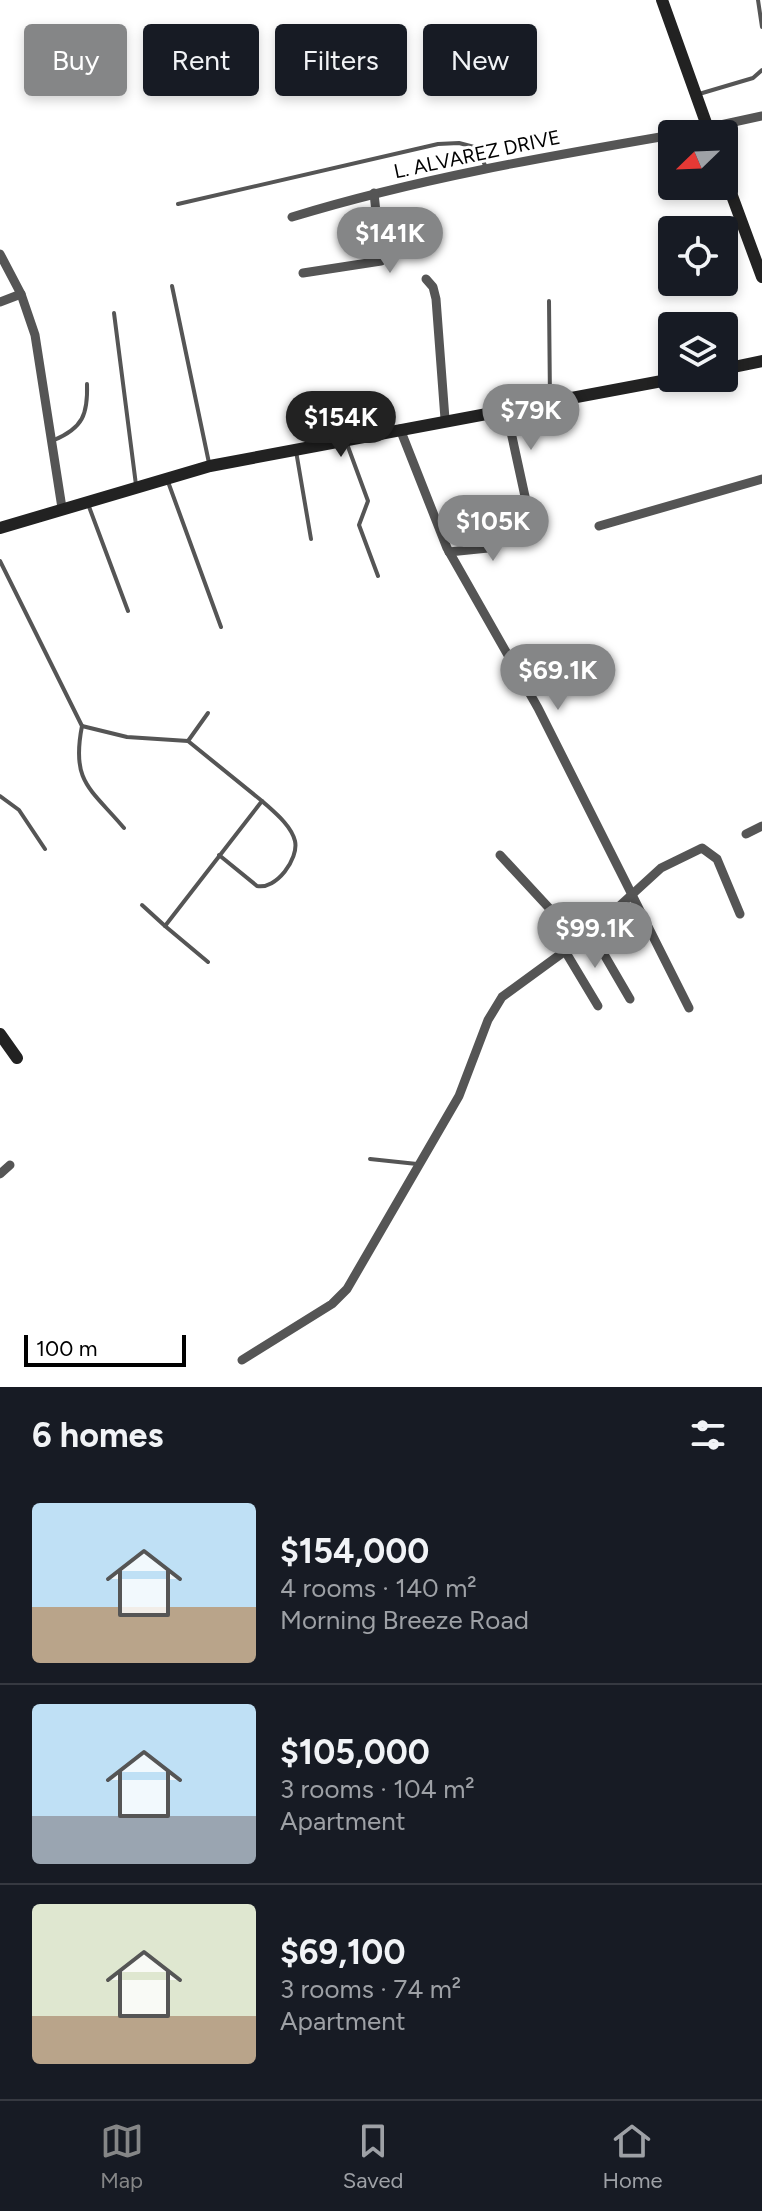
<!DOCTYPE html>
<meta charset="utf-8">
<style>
:root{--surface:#171b24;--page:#20242c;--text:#f1f3f6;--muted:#9ea1a6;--line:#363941;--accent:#858687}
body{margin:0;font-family:Figtree,sans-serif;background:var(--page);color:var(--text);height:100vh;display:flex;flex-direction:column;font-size:30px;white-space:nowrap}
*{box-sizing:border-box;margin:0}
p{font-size:26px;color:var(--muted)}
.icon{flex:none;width:44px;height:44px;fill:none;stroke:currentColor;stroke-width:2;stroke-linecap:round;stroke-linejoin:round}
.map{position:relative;height:1387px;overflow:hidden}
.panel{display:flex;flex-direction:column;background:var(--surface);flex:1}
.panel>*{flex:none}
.top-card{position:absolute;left:24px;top:24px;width:714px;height:72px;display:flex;gap:16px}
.needle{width:52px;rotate:247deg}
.fabs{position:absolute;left:658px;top:120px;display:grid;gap:16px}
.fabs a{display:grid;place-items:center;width:80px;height:80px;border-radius:8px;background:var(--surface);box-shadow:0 4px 12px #0003;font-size:40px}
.scale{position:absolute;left:24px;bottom:20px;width:162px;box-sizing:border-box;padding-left:8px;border:4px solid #000;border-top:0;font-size:22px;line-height:28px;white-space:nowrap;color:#000;-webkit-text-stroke:6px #fff;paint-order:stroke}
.price{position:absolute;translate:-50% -68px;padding:0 18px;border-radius:28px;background:var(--accent);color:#fff;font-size:26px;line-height:52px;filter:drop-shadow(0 2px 4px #0008)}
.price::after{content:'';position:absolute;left:50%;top:48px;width:24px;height:18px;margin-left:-12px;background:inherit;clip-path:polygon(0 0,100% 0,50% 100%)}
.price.on{background:#222;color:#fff}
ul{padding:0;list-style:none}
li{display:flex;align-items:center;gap:24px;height:200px;padding:0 32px}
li+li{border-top:2px solid var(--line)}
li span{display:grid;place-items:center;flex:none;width:224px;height:160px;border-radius:8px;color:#555}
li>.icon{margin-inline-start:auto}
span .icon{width:96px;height:96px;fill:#fffc;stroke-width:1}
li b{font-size:34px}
h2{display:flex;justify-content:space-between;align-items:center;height:96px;padding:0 32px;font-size:34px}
.tag{padding:0 28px;border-radius:8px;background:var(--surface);box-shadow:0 4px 12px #0003;font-size:28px;line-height:72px}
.tag.on{background:var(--accent);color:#fff}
.tabs{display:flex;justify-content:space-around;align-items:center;height:112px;border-top:2px solid var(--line);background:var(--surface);font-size:22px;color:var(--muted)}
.tabs a{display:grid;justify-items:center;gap:4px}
.tabs .on{color:var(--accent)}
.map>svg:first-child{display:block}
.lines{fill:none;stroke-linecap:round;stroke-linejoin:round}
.lane{stroke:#555;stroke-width:4}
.street{stroke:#555;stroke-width:9}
.secondary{stroke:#222;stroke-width:12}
.labels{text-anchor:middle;stroke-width:6;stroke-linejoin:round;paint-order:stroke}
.street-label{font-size:20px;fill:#000;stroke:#fff}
</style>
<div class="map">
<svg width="762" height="1387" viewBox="0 0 762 1387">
<rect width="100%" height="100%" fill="#fff"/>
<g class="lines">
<g class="lane">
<polyline points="758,0 762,27"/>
<polyline points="699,94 753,78 762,70"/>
<polyline points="178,204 438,144 459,143 478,148 486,168"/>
<polyline points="172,286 209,463"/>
<polyline points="549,301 550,401"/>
<polyline points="114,313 136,485"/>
<path d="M54 440C83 428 88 414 87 384"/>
<polyline points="347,444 368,501 359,525 378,576"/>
<polyline points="296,451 311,539"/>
<polyline points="167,479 221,627"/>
<polyline points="88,504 128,611"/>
<path d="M0 561 82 726C71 782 90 788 124 828"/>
<polyline points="82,726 127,737 188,741 208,713"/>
<polyline points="188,741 262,801 165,926 208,962"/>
<polyline points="0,796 19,810 45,849"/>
<path d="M219 855 257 886C276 890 299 859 295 841 291 825 274 812 262 801"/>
<polyline points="142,905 165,926"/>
<polyline points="370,1159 417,1164"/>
</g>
<g class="street">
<polyline points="679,134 762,116"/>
<path d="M292 217C416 179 544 157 672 135"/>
<polyline points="0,254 21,294 35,335 62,508"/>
<polyline points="303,273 381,261 374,193"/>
<polyline points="426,279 433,287 436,299 445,419"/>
<polyline points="0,302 21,294"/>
<polyline points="506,409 526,501"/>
<polyline points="400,429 447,548 538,708 689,1008"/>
<polyline points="599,526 762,479"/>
<polyline points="449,552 488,548 527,527"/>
<polyline points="746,834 762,826"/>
<polyline points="500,855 550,909 591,932 630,999"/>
<polyline points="565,951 598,1006"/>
<polyline points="0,1174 10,1165"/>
<polyline points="242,1360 332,1304 347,1289 459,1096 488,1020 502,997 591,932 661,868 702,848 717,859 740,914"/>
</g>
<g class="secondary">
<polyline points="662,0 710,134"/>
<polyline points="724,174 762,277"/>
<polyline points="724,369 762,361"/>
<polyline points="0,528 210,466 678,378"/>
<polyline points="0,1034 17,1058"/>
</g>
</g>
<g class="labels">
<g class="street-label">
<text transform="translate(477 154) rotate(-12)" y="7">L. ALVAREZ DRIVE</text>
</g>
</g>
</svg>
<div class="fabs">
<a><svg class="needle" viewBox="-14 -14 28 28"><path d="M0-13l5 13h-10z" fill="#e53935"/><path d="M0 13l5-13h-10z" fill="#9ea1a6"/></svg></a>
<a><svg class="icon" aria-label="locate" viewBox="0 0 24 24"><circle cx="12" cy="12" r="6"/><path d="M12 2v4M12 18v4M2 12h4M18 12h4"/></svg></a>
<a><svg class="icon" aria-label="layers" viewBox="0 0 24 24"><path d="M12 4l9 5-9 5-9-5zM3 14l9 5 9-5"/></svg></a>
</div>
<div class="scale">100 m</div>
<b class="price" style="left:390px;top:275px">$141K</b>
<b class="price" style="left:531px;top:452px">$79K</b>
<b class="price on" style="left:341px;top:459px">$154K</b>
<b class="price" style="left:493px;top:563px">$105K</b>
<b class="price" style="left:558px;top:712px">$69.1K</b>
<b class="price" style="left:595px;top:970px">$99.1K</b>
<div class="top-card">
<a class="tag on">Buy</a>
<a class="tag">Rent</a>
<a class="tag">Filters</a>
<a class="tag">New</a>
</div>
</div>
<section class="panel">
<h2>6 homes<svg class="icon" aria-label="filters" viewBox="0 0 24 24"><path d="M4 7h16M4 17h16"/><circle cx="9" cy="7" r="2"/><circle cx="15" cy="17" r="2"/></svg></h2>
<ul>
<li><span style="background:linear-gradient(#bfe0f5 65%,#b9a48a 0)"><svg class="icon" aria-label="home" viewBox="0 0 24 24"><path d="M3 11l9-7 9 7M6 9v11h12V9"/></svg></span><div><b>$154,000</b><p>4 rooms · 140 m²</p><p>Morning Breeze Road</p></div></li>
<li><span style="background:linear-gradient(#bfe0f5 70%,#9aa5b1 0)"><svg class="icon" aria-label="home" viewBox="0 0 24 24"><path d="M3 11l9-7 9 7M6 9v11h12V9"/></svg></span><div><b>$105,000</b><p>3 rooms · 104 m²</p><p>Apartment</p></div></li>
<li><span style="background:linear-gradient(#dfe7d0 70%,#b9a48a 0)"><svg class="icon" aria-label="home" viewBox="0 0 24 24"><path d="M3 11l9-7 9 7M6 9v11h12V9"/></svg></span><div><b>$69,100</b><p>3 rooms · 74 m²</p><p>Apartment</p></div></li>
</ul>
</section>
<nav class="tabs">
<a class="on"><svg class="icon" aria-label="map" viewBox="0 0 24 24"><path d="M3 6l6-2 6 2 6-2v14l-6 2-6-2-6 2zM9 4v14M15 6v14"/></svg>Map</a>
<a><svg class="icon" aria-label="saved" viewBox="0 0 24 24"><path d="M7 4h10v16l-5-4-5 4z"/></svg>Saved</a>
<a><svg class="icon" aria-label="home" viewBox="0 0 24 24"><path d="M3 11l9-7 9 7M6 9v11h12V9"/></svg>Home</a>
</nav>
